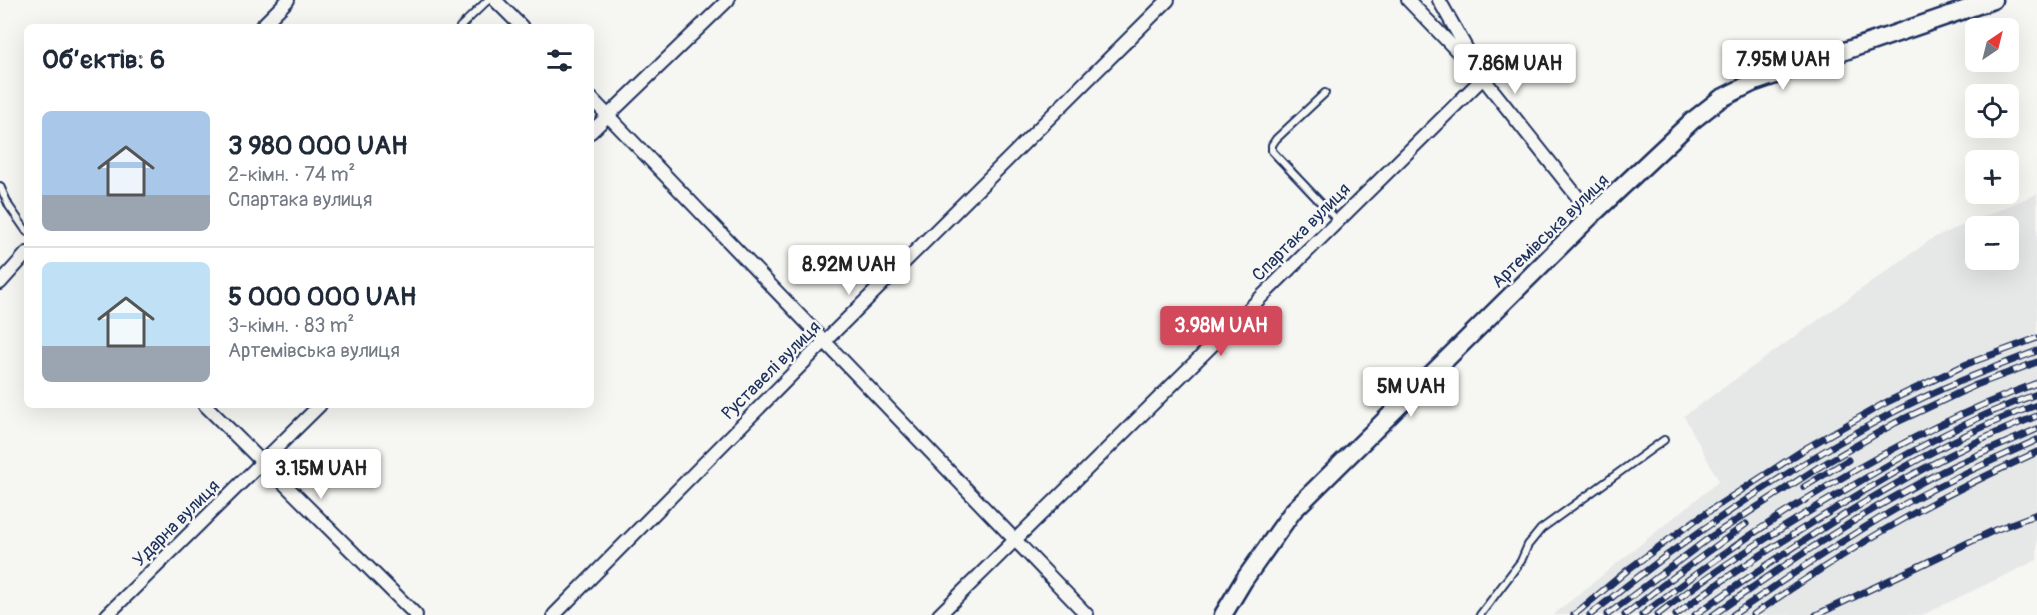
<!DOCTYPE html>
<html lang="uk">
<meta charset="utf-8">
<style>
:root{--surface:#fff;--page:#f2f2f3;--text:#1f2937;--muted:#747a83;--line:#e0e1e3;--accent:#d1495b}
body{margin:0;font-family:Pangolin,sans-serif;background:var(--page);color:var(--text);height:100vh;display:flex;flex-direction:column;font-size:22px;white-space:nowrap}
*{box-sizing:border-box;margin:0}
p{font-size:20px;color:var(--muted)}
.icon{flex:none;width:33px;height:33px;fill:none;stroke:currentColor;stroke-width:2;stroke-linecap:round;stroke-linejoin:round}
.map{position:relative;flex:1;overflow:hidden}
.drawer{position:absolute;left:24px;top:24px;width:570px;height:384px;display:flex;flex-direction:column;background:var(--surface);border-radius:9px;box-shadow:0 6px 24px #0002}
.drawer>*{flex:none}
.needle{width:39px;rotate:35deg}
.tools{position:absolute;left:1965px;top:18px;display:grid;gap:12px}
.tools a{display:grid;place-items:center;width:54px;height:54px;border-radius:9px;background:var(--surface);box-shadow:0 6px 24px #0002;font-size:30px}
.price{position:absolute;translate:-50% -51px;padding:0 14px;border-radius:6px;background:#fff;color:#222;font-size:20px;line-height:39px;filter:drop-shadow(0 2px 3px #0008)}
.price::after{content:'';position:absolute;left:50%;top:36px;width:18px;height:14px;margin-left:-9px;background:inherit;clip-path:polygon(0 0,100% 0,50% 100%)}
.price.current{background:var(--accent);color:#fff}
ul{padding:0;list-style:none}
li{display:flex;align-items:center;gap:18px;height:150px;padding:0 18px}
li+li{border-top:2px solid var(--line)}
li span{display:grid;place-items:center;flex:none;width:168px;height:120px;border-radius:9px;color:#555}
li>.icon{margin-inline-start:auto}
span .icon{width:72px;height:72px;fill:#fffc;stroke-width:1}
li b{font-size:26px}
h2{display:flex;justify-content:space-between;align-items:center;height:72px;padding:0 18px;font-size:26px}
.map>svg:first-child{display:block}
.built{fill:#e6e7e7;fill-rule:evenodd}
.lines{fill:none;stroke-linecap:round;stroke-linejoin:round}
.service-casing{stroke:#1b2f5e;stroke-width:10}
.minor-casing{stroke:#1b2f5e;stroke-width:16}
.secondary-casing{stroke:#1b2f5e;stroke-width:21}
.service{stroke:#f6f6f2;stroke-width:6}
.minor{stroke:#f6f6f2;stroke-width:12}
.secondary{stroke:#f6f6f2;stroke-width:16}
.rail-casing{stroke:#1b2f5e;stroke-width:7}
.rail{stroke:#f6f6f2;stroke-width:4.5;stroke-dasharray:14;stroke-linecap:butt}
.labels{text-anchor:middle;stroke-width:5;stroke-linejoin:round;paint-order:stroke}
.street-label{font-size:18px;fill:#1b2f5e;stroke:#f6f6f2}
</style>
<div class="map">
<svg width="2037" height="615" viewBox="0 0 2037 615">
<rect width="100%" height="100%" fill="#f6f6f2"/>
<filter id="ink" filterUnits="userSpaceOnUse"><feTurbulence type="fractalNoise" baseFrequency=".0167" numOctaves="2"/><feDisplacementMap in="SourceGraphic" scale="12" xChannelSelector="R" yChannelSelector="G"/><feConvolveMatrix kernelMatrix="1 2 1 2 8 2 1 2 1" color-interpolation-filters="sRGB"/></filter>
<g filter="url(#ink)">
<path class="built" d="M2037 194V560L1922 615H1553L1719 481 1684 416 1933 238ZM1976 226H2008V260H1976Z"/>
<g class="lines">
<g class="service-casing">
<g id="service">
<polyline points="460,27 488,0"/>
<polyline points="1325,93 1276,139 1272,145 1272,151 1338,221"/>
<polyline points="0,186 9,206 27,232"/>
<polyline points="1480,615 1521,561 1528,545 1541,529 1664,440"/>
</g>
</g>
<g class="minor-casing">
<g id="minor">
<polyline points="495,0 522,27"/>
<polyline points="1408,0 1483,78 1592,215"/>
<polyline points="261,27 288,0"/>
<polyline points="591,98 1087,615"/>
<polyline points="591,132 728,0"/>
<polyline points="0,283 27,253"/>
<polyline points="205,405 416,615"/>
<polyline points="107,615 320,405"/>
<polyline points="554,615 825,341 1168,0"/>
<polyline points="939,615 1483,78 1439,0"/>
</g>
</g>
<g class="secondary-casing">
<polyline id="secondary" points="1223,615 1244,580 1293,511 1592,215 1692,121 1720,99 1752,83 1993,0"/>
</g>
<use href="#service" class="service"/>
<use href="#minor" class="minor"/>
<use href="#secondary" class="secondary"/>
<g class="rail-casing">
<g id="rail">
<polyline points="1804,487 1848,460"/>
<polyline points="1574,615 1630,568 1697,519 1808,447 1885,403 1967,364 2037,338"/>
<path d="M1590 615C1683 539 1784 471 1890 414 1937 389 1987 370 2037 351"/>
<polyline points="1607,615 1709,538 1819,467 1895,423 1976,385 2037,362"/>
<polyline points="1625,615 1663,585 1746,524"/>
<path d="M1642 615C1757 524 1900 434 2037 383"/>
<path d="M1657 615C1718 567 1785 525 1852 486 1911 451 1972 417 2037 394"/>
<path d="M1676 615C1720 580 1768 550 1815 521 1886 477 1958 433 2037 405"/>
<path d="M1695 615C1803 539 1913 464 2037 416"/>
<path d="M1713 615C1790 561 1869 507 1953 466 1981 453 2009 442 2037 429"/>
<path d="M1733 615C1788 577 1843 539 1901 506 1945 481 1991 461 2037 440"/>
<path d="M1753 615C1803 580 1855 546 1909 516 1950 492 1994 472 2037 452"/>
<polyline points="1816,615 1995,530 2037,514"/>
</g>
</g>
<use href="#rail" class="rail"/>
</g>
</g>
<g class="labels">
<g class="street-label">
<text transform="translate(1550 231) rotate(-44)" y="6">Артемівська вулиця</text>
<text transform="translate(1301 232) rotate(-45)" y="6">Спартака вулиця</text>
<text transform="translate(771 370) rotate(-45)" y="6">Руставелі вулиця</text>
<text transform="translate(176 523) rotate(-45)" y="6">Ударна вулиця</text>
</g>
</g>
</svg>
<div class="tools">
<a><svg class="needle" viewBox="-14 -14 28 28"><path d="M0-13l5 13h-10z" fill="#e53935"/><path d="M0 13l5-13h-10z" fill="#747a83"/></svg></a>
<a><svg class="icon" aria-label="locate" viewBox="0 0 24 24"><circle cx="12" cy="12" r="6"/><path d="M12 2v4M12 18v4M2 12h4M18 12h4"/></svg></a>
<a>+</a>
<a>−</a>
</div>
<b class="price" style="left:1783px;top:91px">7.95M UAH</b>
<b class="price" style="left:1515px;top:95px">7.86M UAH</b>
<b class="price" style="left:849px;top:296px">8.92M UAH</b>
<b class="price current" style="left:1221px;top:357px">3.98M UAH</b>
<b class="price" style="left:1411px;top:418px">5M UAH</b>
<b class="price" style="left:321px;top:500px">3.15M UAH</b>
<section class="drawer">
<h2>Об’єктів: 6<svg class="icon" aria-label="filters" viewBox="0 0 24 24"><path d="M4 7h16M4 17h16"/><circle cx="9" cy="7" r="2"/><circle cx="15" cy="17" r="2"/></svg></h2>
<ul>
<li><span style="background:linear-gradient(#a9c7e8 70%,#9aa5b1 0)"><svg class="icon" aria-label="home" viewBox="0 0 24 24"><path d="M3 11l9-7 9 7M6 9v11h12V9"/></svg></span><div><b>3 980 000 UAH</b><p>2-кімн. · 74 m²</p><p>Спартака вулиця</p></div></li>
<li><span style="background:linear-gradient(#bfe0f5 70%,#9aa5b1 0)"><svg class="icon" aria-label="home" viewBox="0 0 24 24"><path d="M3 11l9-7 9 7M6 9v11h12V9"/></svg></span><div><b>5 000 000 UAH</b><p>3-кімн. · 83 m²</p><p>Артемівська вулиця</p></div></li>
</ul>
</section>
</div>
